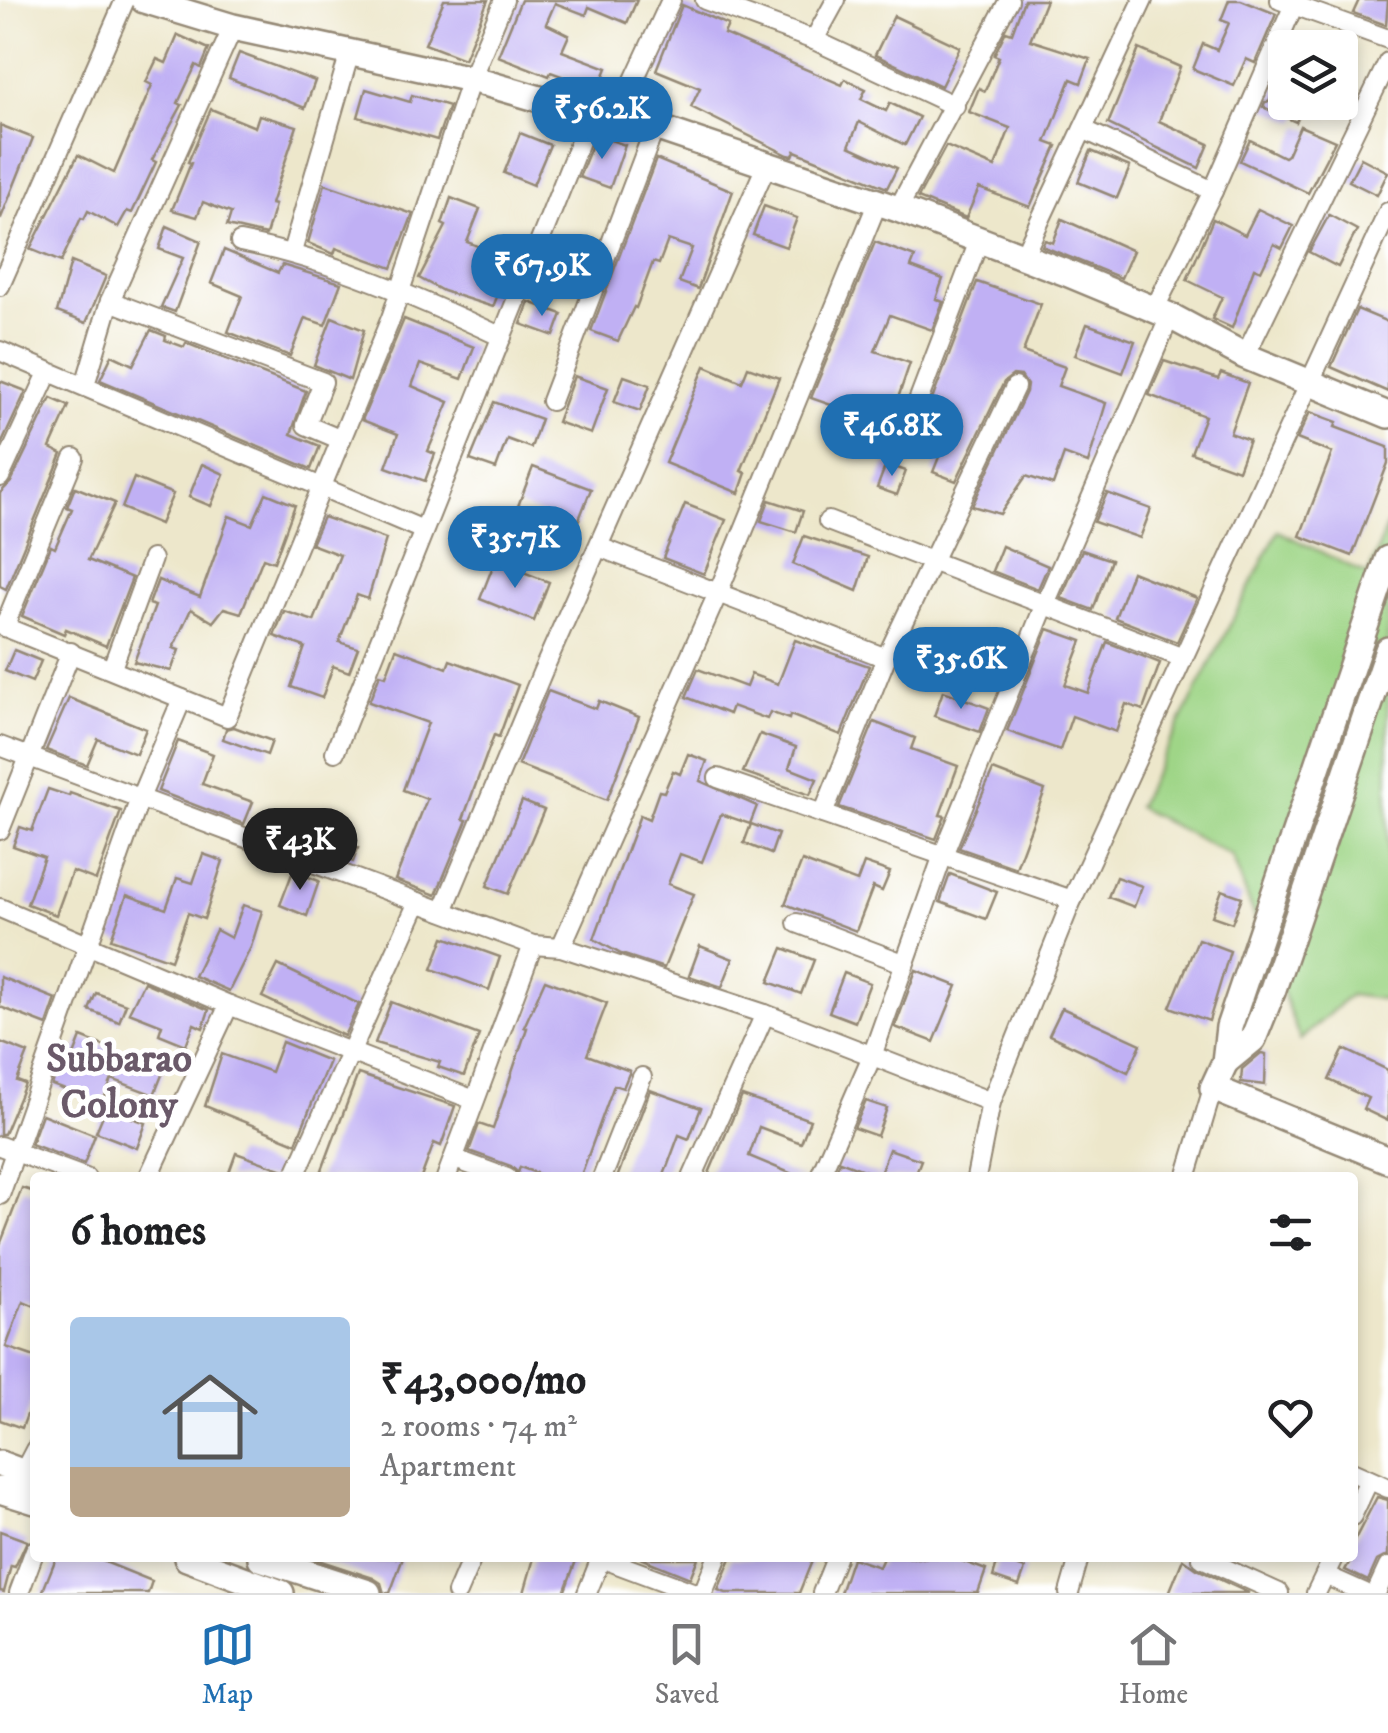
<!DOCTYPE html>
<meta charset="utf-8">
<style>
:root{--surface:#fff;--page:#f2f2f2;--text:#202124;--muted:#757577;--line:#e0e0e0;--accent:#1f6fb2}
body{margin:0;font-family:"IM FELL DW Pica",serif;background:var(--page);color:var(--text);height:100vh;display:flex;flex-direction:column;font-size:38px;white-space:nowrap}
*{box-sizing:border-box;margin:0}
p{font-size:32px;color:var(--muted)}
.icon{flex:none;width:55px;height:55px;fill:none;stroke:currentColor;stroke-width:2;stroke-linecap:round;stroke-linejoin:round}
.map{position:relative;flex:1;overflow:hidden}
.details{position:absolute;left:30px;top:1172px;width:1328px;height:390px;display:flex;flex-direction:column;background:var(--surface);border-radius:10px;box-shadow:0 5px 15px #0003}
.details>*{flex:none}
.fabs{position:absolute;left:1268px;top:30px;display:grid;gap:20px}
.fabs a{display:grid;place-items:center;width:90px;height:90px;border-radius:10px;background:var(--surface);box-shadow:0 5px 15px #0003;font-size:50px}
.price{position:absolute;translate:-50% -85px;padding:0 22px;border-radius:35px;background:var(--accent);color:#fff;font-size:32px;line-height:65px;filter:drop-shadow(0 2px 5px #0008)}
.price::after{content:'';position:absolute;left:50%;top:60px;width:30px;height:22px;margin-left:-15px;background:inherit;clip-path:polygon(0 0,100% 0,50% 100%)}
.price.current{background:#222;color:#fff}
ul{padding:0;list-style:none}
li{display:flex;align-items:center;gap:30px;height:250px;padding:0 40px}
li+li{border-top:2px solid var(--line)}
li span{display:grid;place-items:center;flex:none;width:280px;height:200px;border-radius:10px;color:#555}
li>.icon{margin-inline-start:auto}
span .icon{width:120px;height:120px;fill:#fffc;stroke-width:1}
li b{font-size:42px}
h2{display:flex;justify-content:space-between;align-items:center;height:120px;padding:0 40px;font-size:42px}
.tab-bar{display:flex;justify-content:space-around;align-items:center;height:140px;border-top:2px solid var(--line);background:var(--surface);font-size:28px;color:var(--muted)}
.tab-bar a{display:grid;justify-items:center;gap:5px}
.tab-bar .current{color:var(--accent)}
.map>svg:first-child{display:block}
.green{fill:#9fd587;stroke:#6d8052;stroke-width:2.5}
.building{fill:#c0b0f4}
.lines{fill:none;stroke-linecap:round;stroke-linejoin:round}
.street-casing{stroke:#948874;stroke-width:22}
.secondary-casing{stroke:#948874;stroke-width:30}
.street{stroke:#fff;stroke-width:18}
.secondary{stroke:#fff;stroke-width:25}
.labels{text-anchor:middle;stroke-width:9;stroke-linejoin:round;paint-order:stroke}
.neighbourhood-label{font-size:40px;font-weight:bold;fill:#6a5969;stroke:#fff}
</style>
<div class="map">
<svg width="1388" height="1593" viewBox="0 0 1388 1593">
<rect width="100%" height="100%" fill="#fff"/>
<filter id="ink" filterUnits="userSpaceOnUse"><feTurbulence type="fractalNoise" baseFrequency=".01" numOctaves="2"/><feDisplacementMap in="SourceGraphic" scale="20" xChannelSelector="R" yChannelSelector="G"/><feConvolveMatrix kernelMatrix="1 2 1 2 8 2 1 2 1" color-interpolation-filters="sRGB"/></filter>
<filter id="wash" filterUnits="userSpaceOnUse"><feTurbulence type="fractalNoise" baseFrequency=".0048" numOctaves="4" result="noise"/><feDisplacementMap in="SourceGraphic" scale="40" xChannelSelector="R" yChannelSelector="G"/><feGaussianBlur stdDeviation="2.25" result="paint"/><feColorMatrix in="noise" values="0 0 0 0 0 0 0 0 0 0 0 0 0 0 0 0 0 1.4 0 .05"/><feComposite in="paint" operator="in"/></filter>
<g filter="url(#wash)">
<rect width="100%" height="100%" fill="#ede7cb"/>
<polygon class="green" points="1388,524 1388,1000 1350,995 1300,1040 1232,856 1137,807 1278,531 1368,575"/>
<g id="blocks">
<g class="building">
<polygon points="444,0 488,0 464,59 425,44"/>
<polygon points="521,0 637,0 627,23 589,7 586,15 555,3 546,24 569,35 562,51 607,68 598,90 551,72 549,76 498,56"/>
<polygon points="1024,0 1046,0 1030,40 1090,59 1081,83 1071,79 1046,142 1057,146 1030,207 979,188 966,218 918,198 946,146 995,167 1010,128 969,112 979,88 985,91 999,57 994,55 1006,31 1012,33"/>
<polygon points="1229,0 1241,0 1276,14 1255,63 1246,59 1234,86 1193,69 1203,44 1217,50 1229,23 1221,20"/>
<polygon points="1359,0 1388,0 1386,25 1353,13"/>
<polygon points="682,5 728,25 724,34 842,85 845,79 866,89 861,99 886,111 890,103 919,117 905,145 859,122 849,146 897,168 887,188 795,151 793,156 788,155 691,107 700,88 656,70"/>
<polygon points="894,16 960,47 941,86 875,55"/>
<polygon points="178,35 209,49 201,68 196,65 178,103 182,105 152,160 156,162 132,213 127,211 118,227 88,211 84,219 81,218 61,262 30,249 78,155 114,173 152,85 146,82 157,59 166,63"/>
<polygon points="1139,49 1180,67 1159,121 1209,144 1199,168 1108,124"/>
<polygon points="239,53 315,81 305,108 229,78"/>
<polygon points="1285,68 1285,102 1305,102 1296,122 1263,107 1265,102 1269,102"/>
<polygon points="366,89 410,102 412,95 449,106 437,140 358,117"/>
<polygon points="211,109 255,127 259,115 297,126 271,204 275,205 266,235 227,226 231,213 203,202 197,217 172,210 191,163 188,162"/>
<polygon points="0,125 33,138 1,218 0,218"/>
<polygon points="1300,126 1335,141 1308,193 1240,161 1250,140 1284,157 1287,155"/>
<polygon points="520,133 550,145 533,185 504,173"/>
<polygon points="596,135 625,145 610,188 579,177"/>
<polygon points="1091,151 1130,167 1117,198 1078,182"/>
<polygon points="1361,158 1388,172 1377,195 1349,181"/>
<polygon points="656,159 733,191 698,289 679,282 692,248 668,240 659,264 653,262 636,308 634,307 618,341 591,331"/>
<polygon points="325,184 413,214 392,268 336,248 334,254 308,243"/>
<polygon points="451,198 480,209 467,242 512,259 493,307 443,291 419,278 446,226 442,224"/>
<polygon points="764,206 797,218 786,247 753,235"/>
<polygon points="1258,209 1293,226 1282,248 1274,244 1261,271 1254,268 1232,328 1212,319 1222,297 1187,280 1213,219 1245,235"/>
<polygon points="1329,215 1357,230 1338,267 1309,252"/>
<polygon points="1062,219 1133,251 1121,278 1042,246 1045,240 1053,243"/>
<polygon points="167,226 201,241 175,312 161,307 183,258 159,249"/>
<polygon points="875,242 915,257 911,267 943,279 936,299 943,302 932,330 890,315 875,351 910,363 879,454 844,442 854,413 811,398"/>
<polygon points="224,250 278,273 282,265 341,283 325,325 305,318 290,356 228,332 242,296 211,283"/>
<polygon points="71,262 106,276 86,323 57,312"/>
<polygon points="977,282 1041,304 1023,352 1065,367 1058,386 1106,403 1088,463 1064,454 1053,485 1026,476 1000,514 972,506 1026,392 1027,385 1021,376 1013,375 1004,382 956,481 933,472 956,414 930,405"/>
<polygon points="529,302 562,314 554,336 521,324"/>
<polygon points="1357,309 1388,322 1388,392 1331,367"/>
<polygon points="332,317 364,330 350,380 314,365"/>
<polygon points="404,319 474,347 462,379 420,364 412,386 449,402 428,451 435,454 425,481 386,467 398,434 362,420"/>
<polygon points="1087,324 1135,341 1123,373 1075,355"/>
<polygon points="151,330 166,336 165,340 184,347 186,343 306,391 291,434 320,446 311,469 100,380 112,355 133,365"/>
<polygon points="1164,361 1218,379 1221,373 1248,383 1230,433 1249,440 1238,470 1191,453 1205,416 1149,395"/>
<polygon points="705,366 742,382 748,367 779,378 741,471 746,473 739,493 665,463"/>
<polygon points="574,376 608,388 591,434 557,422"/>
<polygon points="624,376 650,385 640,411 614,402"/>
<polygon points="0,381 26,391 0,447"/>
<polygon points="51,398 69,406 50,448 62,454 6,589 0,586 0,493 11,482"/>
<polygon points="494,402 541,419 531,448 507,439 496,469 470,460"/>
<polygon points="1310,412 1337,422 1335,427 1388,447 1388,463 1352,556 1300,536 1332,453 1297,439"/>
<polygon points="202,464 224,474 211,506 189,497"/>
<polygon points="886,464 906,471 897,495 877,488"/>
<polygon points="533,467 591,489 576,527 518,506"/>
<polygon points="134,478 173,494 160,524 122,508"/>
<polygon points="75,487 115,503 88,560 132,578 106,646 66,629 64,634 22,616 51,546 55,548 72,509 67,507"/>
<polygon points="266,493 295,505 274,562 263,558 241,613 224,608 213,622 191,609 173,648 179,650 171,671 134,662 155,606 149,604 158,580 200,597 229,516 252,525"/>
<polygon points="1107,493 1151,509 1140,538 1094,522"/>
<polygon points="769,500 803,511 796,532 761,521"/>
<polygon points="685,504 726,520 704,574 663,558"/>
<polygon points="323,517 386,539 368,599 357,595 339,642 358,648 349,672 333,666 322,698 291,687 305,647 274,636 284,611 314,621 340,555 311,544"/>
<polygon points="804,536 868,557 857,591 793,564"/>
<polygon points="1002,546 1048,566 1038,589 992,571"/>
<polygon points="1082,550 1111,560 1093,610 1061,598"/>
<polygon points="495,561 549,582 534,621 480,599"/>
<polygon points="1132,572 1197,598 1177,642 1115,618"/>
<polygon points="1048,629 1082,641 1065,685 1088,693 1107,642 1160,663 1143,710 1126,704 1116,732 1072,716 1060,750 1007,731"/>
<polygon points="967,636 1012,651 1002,675 959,660"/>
<polygon points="795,640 869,666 841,735 790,715 789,719 770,712 767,719 732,706 729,714 686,697 698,669 746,687 751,674 778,684"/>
<polygon points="396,649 447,668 450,660 518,685 499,737 494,735 463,819 467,820 436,895 395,880 427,799 403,790 428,723 369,702 380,674 386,676"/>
<polygon points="14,650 41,661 32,682 5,671"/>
<polygon points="548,691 596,709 599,701 639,717 607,800 518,765"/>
<polygon points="943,691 989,708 980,732 934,716"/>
<polygon points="69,698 146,729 136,754 98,739 87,765 46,750"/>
<polygon points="874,722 915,738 911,749 958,766 940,815 945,816 936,839 839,807"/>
<polygon points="234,727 272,741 267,755 223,739 226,729"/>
<polygon points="760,734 796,747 789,768 817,779 810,795 743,772"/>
<polygon points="178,741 213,754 202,784 253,802 244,824 158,791"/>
<polygon points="688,754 707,761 700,781 757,806 750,824 721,814 702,862 680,854 668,884 694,894 664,968 621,954 594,939 640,815 649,819 659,791 664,792 673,771 680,774"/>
<polygon points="993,770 1045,790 1016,868 959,848"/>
<polygon points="48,789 69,796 70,793 121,811 96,880 72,871 56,915 27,904 44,857 13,846 20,827 32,831"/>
<polygon points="522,801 544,810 508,894 487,886"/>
<polygon points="312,814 335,822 329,838 358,848 353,862 301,844"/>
<polygon points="751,824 778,834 771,854 744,843"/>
<polygon points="203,854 223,861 204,919 188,913 171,960 111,939 127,895 166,909 177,878 193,883"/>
<polygon points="802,861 857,882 864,863 890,872 882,891 873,887 856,931 785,904"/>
<polygon points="293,871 319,881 307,916 280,905"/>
<polygon points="950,874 997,892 986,919 940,902"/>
<polygon points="1116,877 1142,886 1134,907 1108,897"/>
<polygon points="1222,890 1242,897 1232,923 1212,916"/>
<polygon points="243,905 262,911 251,947 229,991 194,976 216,930 231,938"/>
<polygon points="444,937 500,957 489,990 432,969"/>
<polygon points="1198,939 1230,951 1209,1021 1170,1007"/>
<polygon points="700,946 733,959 722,987 689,976"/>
<polygon points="783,948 814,960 801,994 769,982"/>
<polygon points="278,965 359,1004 344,1036 262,997"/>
<polygon points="916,970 957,986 934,1042 895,1027"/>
<polygon points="844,973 870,983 855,1022 829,1012"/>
<polygon points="0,977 56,999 47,1025 0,1007"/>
<polygon points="545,980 607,1003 587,1055 630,1071 623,1088 614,1085 580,1178 549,1178 520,1167 518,1173 511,1166 469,1151 479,1124 493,1129 527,1028 524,1027"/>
<polygon points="144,982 209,1010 203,1028 194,1024 186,1045 159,1034 162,1025 129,1012"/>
<polygon points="96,993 126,1004 119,1022 89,1010"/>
<polygon points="391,1002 479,1035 464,1076 438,1067 440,1062 375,1043"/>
<polygon points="1062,1008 1141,1044 1128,1072 1049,1035"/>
<polygon points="81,1037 164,1070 154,1095 112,1079 102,1104 52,1085 61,1059 71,1063"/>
<polygon points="0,1042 28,1053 17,1081 25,1084 4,1134 0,1134"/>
<polygon points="282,1042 329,1061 296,1143 205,1106 222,1054 271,1072"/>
<polygon points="1344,1049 1388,1070 1388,1121 1363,1109 1368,1098 1329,1080"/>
<polygon points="1261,1053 1266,1054 1265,1085 1241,1082 1242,1069"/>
<polygon points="358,1074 455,1106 441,1146 434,1143 421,1178 319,1178"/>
<polygon points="650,1090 701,1108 689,1139 679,1135 663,1178 617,1178"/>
<polygon points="742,1096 810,1120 801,1143 759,1127 749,1156 802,1178 707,1178"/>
<polygon points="866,1101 887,1108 877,1136 854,1128"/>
<polygon points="106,1108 146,1123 137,1148 96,1132"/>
<polygon points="42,1114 95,1135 84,1164 31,1144"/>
<polygon points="889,1149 921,1160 914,1178 833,1178 840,1161 879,1176"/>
<polygon points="236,1153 284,1170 282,1178 227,1178"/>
<polygon points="22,1188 35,1192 35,1306 23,1301 6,1347 35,1357 35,1393 22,1428 0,1420 0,1245"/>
<polygon points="1377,1497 1388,1500 1388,1555 1377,1561 1368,1581 1345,1570 1352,1558 1352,1545"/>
<polygon points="0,1531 27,1541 15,1567 11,1566 4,1592 0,1591"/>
<polygon points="56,1558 95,1558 152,1581 148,1593 42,1593"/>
<polygon points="312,1558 403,1558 390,1593 384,1593 381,1583 373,1578"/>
<polygon points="534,1558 577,1558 564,1593 524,1593"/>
<polygon points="640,1558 698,1558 690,1578"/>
<polygon points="731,1558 801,1558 812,1561 799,1593 726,1593 718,1590"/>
<polygon points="852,1558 879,1567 883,1558 954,1558 986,1570 978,1593 840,1593"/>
<polygon points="1183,1559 1197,1569 1249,1593 1169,1593"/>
<polygon points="998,1560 1025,1569 1019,1586 993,1577"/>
</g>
</g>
</g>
<g filter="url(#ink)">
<use href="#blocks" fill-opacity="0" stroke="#948874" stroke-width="2.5"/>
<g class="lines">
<g class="street-casing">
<g id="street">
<polyline points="705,0 814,40 955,106"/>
<polyline points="1280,0 1388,39"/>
<polyline points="814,40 836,0"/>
<polyline points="615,121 671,0"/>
<polyline points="1083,129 1213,191"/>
<polyline points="898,209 1009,0"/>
<path d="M240 242C332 260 416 297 502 337"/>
<polyline points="292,252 350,52"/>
<polyline points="1022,259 1143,0"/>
<polyline points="0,286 125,0"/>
<polyline points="110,301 323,382 306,425 339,439"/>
<polyline points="1154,310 1213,191 1296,0"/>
<polyline points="0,351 423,530"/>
<polyline points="1245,356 1388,62"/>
<polyline points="85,385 110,301 233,27"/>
<polyline points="551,401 655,127"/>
<polyline points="904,438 979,241"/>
<polyline points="0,477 48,373"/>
<polyline points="828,521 1183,658"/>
<polyline points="599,547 886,658"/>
<polyline points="0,625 227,717 391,318 471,79 504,0"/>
<polyline points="4,627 74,458"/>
<polyline points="112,668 152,559"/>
<polyline points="0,746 533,945 561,947 765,1014 991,1102"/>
<polyline points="335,752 591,114"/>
<polyline points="718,778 1072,900"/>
<polyline points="823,814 886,658 1015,387"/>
<polyline points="0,830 71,652"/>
<polyline points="0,908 229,1005 474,1100"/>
<polyline points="443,911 542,673 766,166"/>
<polyline points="797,923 903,963"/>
<polyline points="561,947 718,593 877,204"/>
<polyline points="0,1146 86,1178"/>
<polyline points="455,1159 507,1178"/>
<polyline points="148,1178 229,1005"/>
<polyline points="294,1178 418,902"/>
<polyline points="446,1178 533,945"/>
<polyline points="602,1178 642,1077"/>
<polyline points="692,1178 765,1014"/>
<polyline points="819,1178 872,1056 943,855 1045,604 1170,316"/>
<polyline points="976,1178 991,1102 1072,900 1388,212"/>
<polyline points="1186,1178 1213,1088"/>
<polyline points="0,1195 140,798 182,699"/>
<polyline points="1352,1472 1388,1488"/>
<polyline points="23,1473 35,1450"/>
<polyline points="1352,1516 1369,1480"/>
<polyline points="601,1558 695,1593"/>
<polyline points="1202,1558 1279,1593"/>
<polyline points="1325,1575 1365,1593"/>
<polyline points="19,1593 35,1550"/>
<polyline points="457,1593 472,1558"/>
<polyline points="587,1593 601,1558"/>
<polyline points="703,1593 717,1558"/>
<polyline points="822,1593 836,1558"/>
<polyline points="1069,1593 1079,1558"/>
<polyline points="1316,1593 1333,1558"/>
<polyline points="1376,1593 1388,1567"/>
</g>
</g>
<g class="secondary-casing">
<g id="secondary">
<polyline points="144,0 233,27 471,79 615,121 655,127 898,209 1064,272 1170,316 1245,356 1388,415"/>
<polyline points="1388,559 1229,1027 1225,1062 1213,1088 1388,1160"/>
<polyline points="1225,1062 1253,1039 1272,992 1388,650"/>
<polyline points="0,1464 35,1477"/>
<polyline points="0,1490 35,1501"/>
<polyline points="187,1558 281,1593"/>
<polyline points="261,1558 368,1593"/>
</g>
</g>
<use href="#street" class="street"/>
<use href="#secondary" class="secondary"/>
</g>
</g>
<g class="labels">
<g class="neighbourhood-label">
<text x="119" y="1071">Subbarao<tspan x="119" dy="46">Colony</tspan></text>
</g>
</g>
</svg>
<div class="fabs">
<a><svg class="icon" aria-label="layers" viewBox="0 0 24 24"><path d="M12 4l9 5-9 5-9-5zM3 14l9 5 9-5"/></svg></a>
</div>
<b class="price" style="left:602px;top:162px">₹56.2K</b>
<b class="price" style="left:542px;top:319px">₹67.9K</b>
<b class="price" style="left:892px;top:479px">₹46.8K</b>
<b class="price" style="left:515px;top:591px">₹35.7K</b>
<b class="price" style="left:961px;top:712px">₹35.6K</b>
<b class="price current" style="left:300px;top:893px">₹43K</b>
<section class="details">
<h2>6 homes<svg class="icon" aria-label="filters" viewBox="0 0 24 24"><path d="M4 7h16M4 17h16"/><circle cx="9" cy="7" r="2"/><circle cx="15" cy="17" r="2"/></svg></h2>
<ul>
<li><span style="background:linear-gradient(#a9c7e8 75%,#b9a48a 0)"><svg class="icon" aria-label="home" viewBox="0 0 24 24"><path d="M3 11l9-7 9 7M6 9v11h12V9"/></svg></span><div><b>₹43,000/mo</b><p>2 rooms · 74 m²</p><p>Apartment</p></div><svg class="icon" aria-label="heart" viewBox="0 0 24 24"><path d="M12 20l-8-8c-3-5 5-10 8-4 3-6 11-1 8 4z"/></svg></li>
</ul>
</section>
</div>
<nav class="tab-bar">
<a class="current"><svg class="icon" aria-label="map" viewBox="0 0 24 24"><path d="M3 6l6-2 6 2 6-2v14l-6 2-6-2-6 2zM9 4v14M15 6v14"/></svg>Map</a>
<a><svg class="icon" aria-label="saved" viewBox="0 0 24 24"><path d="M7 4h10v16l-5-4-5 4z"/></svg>Saved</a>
<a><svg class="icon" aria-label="home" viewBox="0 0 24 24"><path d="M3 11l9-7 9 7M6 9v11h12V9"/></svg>Home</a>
</nav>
